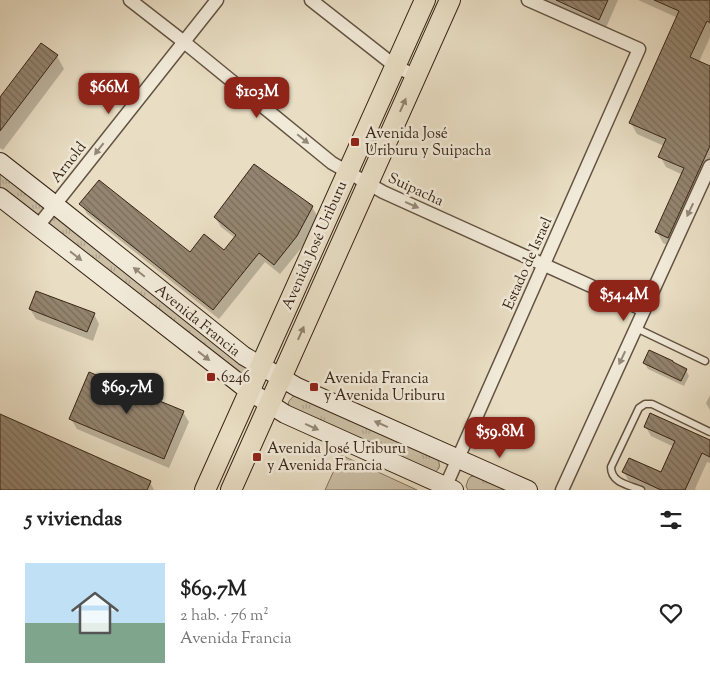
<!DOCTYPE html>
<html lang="es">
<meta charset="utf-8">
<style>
:root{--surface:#fff;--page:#f2f2f2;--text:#222;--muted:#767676;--line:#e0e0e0;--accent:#8f2418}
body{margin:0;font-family:"Sorts Mill Goudy",serif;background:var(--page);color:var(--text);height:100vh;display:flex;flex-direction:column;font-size:19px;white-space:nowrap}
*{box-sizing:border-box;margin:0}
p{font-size:16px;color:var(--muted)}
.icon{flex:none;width:28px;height:28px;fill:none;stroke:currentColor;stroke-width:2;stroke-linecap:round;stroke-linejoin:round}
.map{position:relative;height:490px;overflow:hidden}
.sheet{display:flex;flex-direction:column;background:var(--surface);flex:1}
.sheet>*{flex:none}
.price{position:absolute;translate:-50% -42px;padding:0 11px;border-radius:10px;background:var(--accent);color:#fff;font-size:16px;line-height:32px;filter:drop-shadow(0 1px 2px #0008)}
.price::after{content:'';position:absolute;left:50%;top:30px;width:15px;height:11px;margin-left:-8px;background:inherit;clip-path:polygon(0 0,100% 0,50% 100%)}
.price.current{background:#222;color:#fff}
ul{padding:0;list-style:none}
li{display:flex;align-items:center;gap:15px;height:125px;padding:0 25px}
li+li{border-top:1px solid var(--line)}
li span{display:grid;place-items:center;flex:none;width:140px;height:100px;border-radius:0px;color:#555}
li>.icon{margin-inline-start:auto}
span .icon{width:60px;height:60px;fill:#fffc;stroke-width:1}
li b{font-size:21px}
h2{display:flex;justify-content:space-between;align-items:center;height:60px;padding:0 25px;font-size:21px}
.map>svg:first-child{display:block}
.grass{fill:url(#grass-tufts);stroke:#82725e}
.pitch{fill:#cbbfa6;stroke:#82725e}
.shadow{fill:#0003}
.building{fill:url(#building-back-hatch);stroke:#382516}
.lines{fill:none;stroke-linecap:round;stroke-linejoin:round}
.lane-casing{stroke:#645342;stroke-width:9}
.street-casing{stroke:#645342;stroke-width:15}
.secondary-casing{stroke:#382516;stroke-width:20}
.primary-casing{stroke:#382516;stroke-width:22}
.lane{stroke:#f1ead9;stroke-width:6}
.street{stroke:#f1ead9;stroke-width:12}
.secondary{stroke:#f1ead9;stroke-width:18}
.primary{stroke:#e9dec4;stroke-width:20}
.oneway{fill:#90826d}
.oneway2{fill:#948878}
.poi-dot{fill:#8f2418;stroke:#f1ead9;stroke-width:2}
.labels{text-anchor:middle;stroke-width:5;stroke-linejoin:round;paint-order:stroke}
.poi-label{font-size:15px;fill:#382516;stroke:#f1ead9;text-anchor:start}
.street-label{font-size:15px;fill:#382516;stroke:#f1ead9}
</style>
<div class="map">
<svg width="710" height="490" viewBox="0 0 710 490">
<defs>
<pattern id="grass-tufts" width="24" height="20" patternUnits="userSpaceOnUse" patternTransform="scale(1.25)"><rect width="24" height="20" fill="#cbbfa6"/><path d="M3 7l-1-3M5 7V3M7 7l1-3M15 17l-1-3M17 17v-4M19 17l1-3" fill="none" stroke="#afa48e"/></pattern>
<pattern id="building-back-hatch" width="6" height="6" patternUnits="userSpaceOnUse" patternTransform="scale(1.25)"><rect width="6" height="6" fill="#948570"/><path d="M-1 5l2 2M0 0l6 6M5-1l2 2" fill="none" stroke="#7a6d5b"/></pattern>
</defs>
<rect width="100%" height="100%" fill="#e9dec4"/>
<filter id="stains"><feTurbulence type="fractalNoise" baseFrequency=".004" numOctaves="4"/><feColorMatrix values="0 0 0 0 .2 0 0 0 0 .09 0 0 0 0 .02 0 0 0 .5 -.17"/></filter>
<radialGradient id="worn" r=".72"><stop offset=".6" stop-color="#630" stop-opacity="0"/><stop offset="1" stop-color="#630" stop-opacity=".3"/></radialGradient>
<g class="grass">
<polygon points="0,162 260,366 249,391 0,197"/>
<path d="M294 396H298L437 459C442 466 439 471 431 474L289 408C287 403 289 400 294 396Z"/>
<polygon points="476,475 509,490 468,490 466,486 468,480 470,477"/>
</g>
<polygon class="pitch" points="341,455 417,490 325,490"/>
<g class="shadow">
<polygon points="541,0 618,0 605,30"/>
<polygon points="638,0 710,0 710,37 699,62 710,67 710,169 674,248 663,243 657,232 683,175 666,167 660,156 664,146 637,134 631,123 678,18"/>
<polygon points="57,56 64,69 3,150 0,148 0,99"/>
<polygon points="81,204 190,254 224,252 235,238 221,227 215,217 312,207 318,217 303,246 280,274 265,262 219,319 87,214"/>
<polygon points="30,309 94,314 99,324 93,341 36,319"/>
<polygon points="644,363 686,370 689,376 684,386 648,369"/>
<polygon points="710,395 710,410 706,403"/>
<polygon points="183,412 189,422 169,468 77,429 71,419"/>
<polygon points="0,415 150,482 154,490 0,490"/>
<polygon points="645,426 710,441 710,463 707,462 695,489 697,490 647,490 629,482 624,472 662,474 674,447 651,436"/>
</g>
<g class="building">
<polygon points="556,0 608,0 599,20"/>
<polygon points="654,0 710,0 710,23 707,21 690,57 710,66 710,146 668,238 655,232 684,168 658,157 666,139 629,123 679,11"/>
<polygon points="41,43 58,55 0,131 0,97"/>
<polygon points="254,164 313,206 297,236 274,265 259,253 213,310 79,204 99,180 190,252 204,234 224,250 236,235 214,217"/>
<polygon points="36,291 95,313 87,332 29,309"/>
<polygon points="649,350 673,361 673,362 687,369 681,381 643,363"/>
<polygon points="89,372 184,411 164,459 69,419"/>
<polygon points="650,413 710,440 710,457 702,453 685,490 661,490 622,472 629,458 661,472 675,441 644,427"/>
<polygon points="0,414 151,481 147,490 0,490"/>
</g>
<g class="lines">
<g class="lane-casing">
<g id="lane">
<polyline points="636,328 705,361"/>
<path d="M641 490C629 485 611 483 611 467L639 408 645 404H652L710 432"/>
</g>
</g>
<g class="street-casing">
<g id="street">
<polyline points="130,0 184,42 332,163 383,192 644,310"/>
<polyline points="311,0 395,66 416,76"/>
<polyline points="38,226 217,0"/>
<polyline points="444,490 639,49 528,0"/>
<polyline points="562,490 710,166"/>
</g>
</g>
<g class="secondary-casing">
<g id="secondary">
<polyline points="0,162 55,205 244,356 297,387 528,490"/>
<polyline points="0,197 249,391 285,414 454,490"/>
</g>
</g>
<g class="primary-casing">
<g id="primary">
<polyline points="205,490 425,0"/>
<polyline points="231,490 450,0"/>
</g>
</g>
<use href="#lane" class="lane"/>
<use href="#street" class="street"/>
<use href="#secondary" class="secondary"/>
<use href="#primary" class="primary"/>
</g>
<defs><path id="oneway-solid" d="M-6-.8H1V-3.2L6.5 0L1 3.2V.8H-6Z" transform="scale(1.25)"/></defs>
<g class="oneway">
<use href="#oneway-solid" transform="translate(403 105) rotate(-66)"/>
<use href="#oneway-solid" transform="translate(301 333) rotate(-66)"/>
</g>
<g class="oneway2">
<use href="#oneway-solid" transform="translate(303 139) rotate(39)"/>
<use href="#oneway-solid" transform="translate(99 149) rotate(128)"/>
<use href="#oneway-solid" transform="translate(412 205) rotate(24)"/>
<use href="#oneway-solid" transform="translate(690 210) rotate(115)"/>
<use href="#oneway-solid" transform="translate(76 256) rotate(38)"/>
<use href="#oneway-solid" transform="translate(139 272) rotate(-141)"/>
<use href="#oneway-solid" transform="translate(204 356) rotate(38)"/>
<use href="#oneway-solid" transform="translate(622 358) rotate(115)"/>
<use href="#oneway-solid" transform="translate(381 424) rotate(-156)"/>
<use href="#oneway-solid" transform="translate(312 427) rotate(24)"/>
</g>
<g class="poi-dot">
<rect x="350" y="137" width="10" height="10" rx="2.5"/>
<rect x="206" y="372" width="10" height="10" rx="2.5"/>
<rect x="309" y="382" width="10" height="10" rx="2.5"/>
<rect x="252" y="452" width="10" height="10" rx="2.5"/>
</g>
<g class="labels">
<g class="poi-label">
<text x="365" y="138">Avenida José<tspan x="365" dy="17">Uriburu y Suipacha</tspan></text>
<text x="221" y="382">6246</text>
<text x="324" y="383">Avenida Francia<tspan x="324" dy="17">y Avenida Uriburu</tspan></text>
<text x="267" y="453">Avenida José Uriburu<tspan x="267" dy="17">y Avenida Francia</tspan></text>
</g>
<g class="street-label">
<text transform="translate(68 162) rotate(-52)" y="5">Arnold</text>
<text transform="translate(416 189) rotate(25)" y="5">Suipacha</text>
<text transform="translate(314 245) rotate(-66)" y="5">Avenida José Uriburu</text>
<text transform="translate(527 263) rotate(-66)" y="5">Estado de Israel</text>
<text transform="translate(198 320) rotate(39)" y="5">Avenida Francia</text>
</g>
</g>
<rect width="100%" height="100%" filter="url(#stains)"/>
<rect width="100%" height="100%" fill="url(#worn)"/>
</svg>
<b class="price" style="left:109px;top:115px">$66M</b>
<b class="price" style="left:257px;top:119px">$103M</b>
<b class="price" style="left:624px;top:322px">$54.4M</b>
<b class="price current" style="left:127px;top:415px">$69.7M</b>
<b class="price" style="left:500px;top:459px">$59.8M</b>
</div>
<section class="sheet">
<h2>5 viviendas<svg class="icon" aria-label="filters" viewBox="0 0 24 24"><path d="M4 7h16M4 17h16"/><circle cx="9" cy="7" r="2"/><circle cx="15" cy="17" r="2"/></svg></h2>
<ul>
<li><span style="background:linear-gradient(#bfe0f5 60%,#7fa58c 0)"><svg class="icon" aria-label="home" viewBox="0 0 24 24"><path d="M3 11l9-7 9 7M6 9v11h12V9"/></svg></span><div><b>$69.7M</b><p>2 hab. · 76 m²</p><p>Avenida Francia</p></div><svg class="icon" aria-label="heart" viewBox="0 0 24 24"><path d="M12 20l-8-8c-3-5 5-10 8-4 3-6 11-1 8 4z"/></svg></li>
</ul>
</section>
